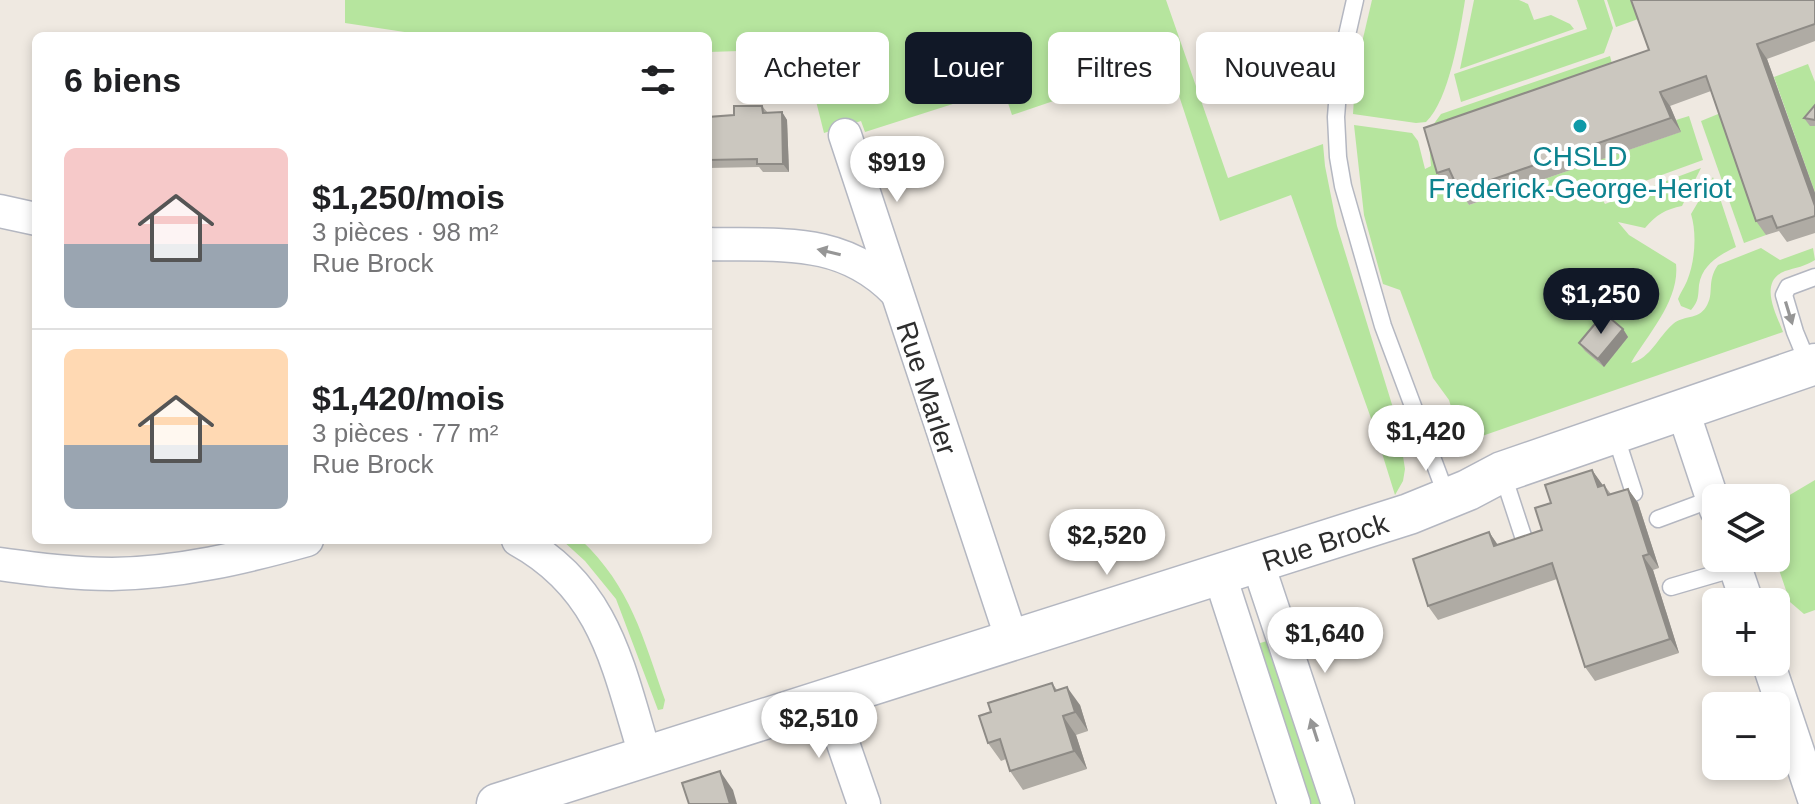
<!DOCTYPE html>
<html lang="fr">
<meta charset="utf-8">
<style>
:root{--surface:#fff;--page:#f6f6f6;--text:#202124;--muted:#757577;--line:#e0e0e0;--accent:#111827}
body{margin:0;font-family:Helvetica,sans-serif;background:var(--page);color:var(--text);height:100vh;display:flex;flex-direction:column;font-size:30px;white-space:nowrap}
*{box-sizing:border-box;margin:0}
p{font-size:26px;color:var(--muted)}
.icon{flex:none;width:44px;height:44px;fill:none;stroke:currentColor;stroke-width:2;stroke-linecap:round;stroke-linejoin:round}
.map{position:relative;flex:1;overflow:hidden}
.drawer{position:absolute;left:32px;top:32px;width:680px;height:512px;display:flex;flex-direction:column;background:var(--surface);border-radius:12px;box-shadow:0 4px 12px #0003}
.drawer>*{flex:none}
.guide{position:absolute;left:736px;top:32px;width:760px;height:72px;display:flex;gap:16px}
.tools{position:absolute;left:1702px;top:484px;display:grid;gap:16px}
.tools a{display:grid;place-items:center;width:88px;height:88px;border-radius:12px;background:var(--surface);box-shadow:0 4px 12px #0003;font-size:40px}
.price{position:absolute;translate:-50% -68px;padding:0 18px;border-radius:28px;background:#fff;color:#222;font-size:26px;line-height:52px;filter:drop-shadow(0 2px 4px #0008)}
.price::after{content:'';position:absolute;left:50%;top:48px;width:24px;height:18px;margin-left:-12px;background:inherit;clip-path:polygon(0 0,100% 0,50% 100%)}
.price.selected{background:var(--accent);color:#fff}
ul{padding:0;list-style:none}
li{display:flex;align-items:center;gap:24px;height:200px;padding:0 32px}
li+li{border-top:2px solid var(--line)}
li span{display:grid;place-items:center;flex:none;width:224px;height:160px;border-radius:12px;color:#555}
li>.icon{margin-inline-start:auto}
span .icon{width:96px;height:96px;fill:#fffc;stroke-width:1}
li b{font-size:34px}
h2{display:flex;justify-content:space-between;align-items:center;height:96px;padding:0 32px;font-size:34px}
.chip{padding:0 28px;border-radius:12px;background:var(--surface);box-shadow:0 4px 12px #0003;font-size:28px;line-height:72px}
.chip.selected{background:var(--accent);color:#fff}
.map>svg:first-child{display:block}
.green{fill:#b6e59e}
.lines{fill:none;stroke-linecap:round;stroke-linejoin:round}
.service-casing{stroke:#b4b7c1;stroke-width:19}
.minor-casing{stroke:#b4b7c1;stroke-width:35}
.tertiary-casing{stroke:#b4b7c1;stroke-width:43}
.service{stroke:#fff;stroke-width:16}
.minor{stroke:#fff;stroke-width:32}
.tertiary{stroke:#fff;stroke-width:40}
.wall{fill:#afaba4}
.shaded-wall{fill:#8e8b86}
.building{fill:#cbc7bf;stroke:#8e8b86;stroke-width:2}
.oneway{fill:#969696}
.culture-dot{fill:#0f9aa8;stroke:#fff;stroke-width:3}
.labels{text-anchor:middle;stroke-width:8;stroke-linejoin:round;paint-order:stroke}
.culture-label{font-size:28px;fill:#0d838f;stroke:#fff}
.street-label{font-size:28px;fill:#2e2e2e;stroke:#fff}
</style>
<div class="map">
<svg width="1815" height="804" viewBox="0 0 1815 804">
<rect width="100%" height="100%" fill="#efe9e1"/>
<g class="green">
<polygon points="345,0 1166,0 1228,178 1323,144 1325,166 1337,226 1398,424 1405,469 1403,481 1395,495 1372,421 1291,195 1220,221 1168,62 1012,115 1003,88 865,132 861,121 824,133 803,49 708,52 708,36 431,36 345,23"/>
<path d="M1372 0H1465C1460 32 1449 100 1426 122L1416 123 1353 114 1356 68Z"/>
<polygon points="1474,0 1519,0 1528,4 1534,20 1551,15 1570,24 1574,29 1460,69"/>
<polygon points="1577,0 1604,0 1613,28 1604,53 1461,102 1454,74 1587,29"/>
<polygon points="1607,0 1635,0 1641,18 1616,27"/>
<path d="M1610 56 1616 79 1459 183 1469 205 1680 132 1676 120 1689 116 1703 160 1601 197 1605 204 1701 168 1682 206C1666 209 1656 215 1645 228L1618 222 1629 235 1676 264C1680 300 1648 334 1631 363 1651 358 1658 337 1673 324 1683 315 1698 320 1706 307 1715 293 1706 282 1718 265L1761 248 1780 260 1813 248 1815 260C1806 266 1795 268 1785 271 1758 282 1776 313 1783 332L1462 443 1449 400 1433 378 1400 290 1383 284 1364 215 1354 125 1412 133 1418 141 1425 169 1431 166 1428 132 1441 114Z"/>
<polygon points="1808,64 1815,82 1815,193 1774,77"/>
<polygon points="1723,112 1766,235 1744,243 1701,121"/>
<path d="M1713 177 1736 247C1719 255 1702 265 1699 285 1698 296 1699 301 1691 310L1681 306 1678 299C1680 293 1684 288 1687 281 1695 262 1697 233 1691 214Z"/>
<polygon points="1815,480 1815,610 1804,614 1790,602 1775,558 1776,512 1788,496"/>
<path d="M562 540H581C631 587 643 638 665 700L663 709 658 710 616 599 585 561Z"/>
<polygon points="1271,640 1326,804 1308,804 1259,652 1260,643"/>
</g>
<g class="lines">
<g class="service-casing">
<g id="service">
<polyline points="1355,0 1340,66 1336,117 1338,157 1343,186 1383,326 1447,497"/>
<polyline points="1809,366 1795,332 1784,295 1788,287 1815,277"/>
<polyline points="1615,434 1634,493"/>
<polyline points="1502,472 1523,536"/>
<polyline points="1658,519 1712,499"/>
<polyline points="1671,587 1736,568"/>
</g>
</g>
<g class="minor-casing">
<g id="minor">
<polyline points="845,135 1012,640"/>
<polyline points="0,211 36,219"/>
<path d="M708 244C778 246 841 236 895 291"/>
<polyline points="1683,411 1716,510"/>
<path d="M518 540C607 589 618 668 646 758"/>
<polyline points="1732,558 1747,602"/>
<path d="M0 564C37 569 74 574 112 574 178 573 243 558 307 540"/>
<polyline points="1258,564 1338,804"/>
<polyline points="1220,576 1294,804"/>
<polyline points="1768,662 1815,802"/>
<polyline points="827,697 864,804"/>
</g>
</g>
<g class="tertiary-casing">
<polyline id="tertiary" points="497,804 1409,514 1468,490 1502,472 1815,364"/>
</g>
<use href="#service" class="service"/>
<use href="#minor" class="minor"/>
<use href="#tertiary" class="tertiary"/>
</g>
<g class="wall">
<polygon points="1815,0 1815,41 1767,59 1815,193 1815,233 1787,242 1779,231 1766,235 1756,221 1711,91 1670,106 1681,132 1469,205 1456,184 1446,187 1437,173"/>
<polygon points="1815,105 1815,126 1810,126 1804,118"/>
<polygon points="762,106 768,113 782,112 787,120 789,172 763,172 759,167 708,168 708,117 734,115"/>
<polygon points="1623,329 1628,337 1604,367 1585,351 1579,343"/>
<polygon points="1592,470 1603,486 1604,485 1611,494 1628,489 1638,503 1659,568 1653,570 1679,653 1595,681 1585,667 1557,579 1438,620 1428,606 1489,532 1498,545 1542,530 1551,503"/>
<polygon points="1052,683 1057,690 1080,705 1088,731 1076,735 1087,769 1023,790 1010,771 1006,759 1001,761 988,743"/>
</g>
<g class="shaded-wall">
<polygon points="1757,44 1767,59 1815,193 1815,206"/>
<polygon points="1660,92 1670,106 1681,132 1671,118"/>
<polygon points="782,112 787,120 789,172 783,164"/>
<polygon points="1623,329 1628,337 1604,367 1598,359"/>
<polygon points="1592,470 1602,484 1608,502 1598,487"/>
<polygon points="1628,489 1638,503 1659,568 1649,554"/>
<polygon points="1489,532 1499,547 1494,546"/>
<polygon points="1643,556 1653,570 1679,653 1670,639"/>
<polygon points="1067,687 1080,705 1088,731 1075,712"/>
<polygon points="1063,716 1076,735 1087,769 1074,751"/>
<polygon points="720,771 733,790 737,804 730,804"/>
</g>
<g class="building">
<polygon points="1631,0 1815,0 1815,24 1757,44 1815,206 1815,216 1777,228 1772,216 1756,221 1706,76 1660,92 1671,118 1459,191 1449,169 1437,173 1424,128 1649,50"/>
<polygon points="1815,105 1815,120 1804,118"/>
<polygon points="734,106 762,106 763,113 782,112 783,164 757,164 757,159 708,160 708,117 734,115"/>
<polygon points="1604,313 1623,329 1598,359 1579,343"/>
<polygon points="1592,470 1598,487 1604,485 1608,495 1628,489 1649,554 1643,556 1670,639 1585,667 1552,563 1428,606 1413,559 1489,532 1494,546 1542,530 1535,508 1551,503 1545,485"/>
<polygon points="1052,683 1055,691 1067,687 1075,712 1063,716 1074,751 1010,771 1000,739 988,743 979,716 991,712 988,703"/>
<polygon points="720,771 730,804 689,804 682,783"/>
</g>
<defs><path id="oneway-solid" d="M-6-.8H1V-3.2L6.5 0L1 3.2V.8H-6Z" transform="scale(2)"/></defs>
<g class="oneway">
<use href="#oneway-solid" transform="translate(829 252) rotate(-167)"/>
<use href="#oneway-solid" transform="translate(1789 313) rotate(73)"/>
<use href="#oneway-solid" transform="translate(1314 730) rotate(-108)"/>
</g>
<circle class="culture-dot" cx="1580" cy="126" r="8"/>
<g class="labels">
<g class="culture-label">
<text x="1580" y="166">CHSLD<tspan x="1580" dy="32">Frederick-George-Heriot</tspan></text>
</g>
<g class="street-label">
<text transform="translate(927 388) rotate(72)" y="10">Rue Marler</text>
<text transform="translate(1325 542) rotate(-18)" y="10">Rue Brock</text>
</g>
</g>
</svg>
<div class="tools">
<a><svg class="icon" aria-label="layers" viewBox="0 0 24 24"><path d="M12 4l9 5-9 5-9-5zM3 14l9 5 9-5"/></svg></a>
<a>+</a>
<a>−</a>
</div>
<b class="price" style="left:897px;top:204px">$919</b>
<b class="price selected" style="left:1601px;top:336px">$1,250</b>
<b class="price" style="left:1426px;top:473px">$1,420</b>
<b class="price" style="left:1107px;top:577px">$2,520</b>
<b class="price" style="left:1325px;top:675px">$1,640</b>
<b class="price" style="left:819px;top:760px">$2,510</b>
<div class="guide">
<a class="chip">Acheter</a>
<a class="chip selected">Louer</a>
<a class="chip">Filtres</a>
<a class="chip">Nouveau</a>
</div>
<section class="drawer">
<h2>6 biens<svg class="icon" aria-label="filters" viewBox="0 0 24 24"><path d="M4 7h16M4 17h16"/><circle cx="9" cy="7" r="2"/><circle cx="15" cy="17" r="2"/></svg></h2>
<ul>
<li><span style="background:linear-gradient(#f6c9c9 60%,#9aa5b1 0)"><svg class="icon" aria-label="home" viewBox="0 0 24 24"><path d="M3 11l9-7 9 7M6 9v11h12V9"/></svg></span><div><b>$1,250/mois</b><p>3 pièces · 98 m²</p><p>Rue Brock</p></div></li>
<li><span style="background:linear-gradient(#ffd9b3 60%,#9aa5b1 0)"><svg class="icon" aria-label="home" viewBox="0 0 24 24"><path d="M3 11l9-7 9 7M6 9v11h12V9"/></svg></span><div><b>$1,420/mois</b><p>3 pièces · 77 m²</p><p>Rue Brock</p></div></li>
</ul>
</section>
</div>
